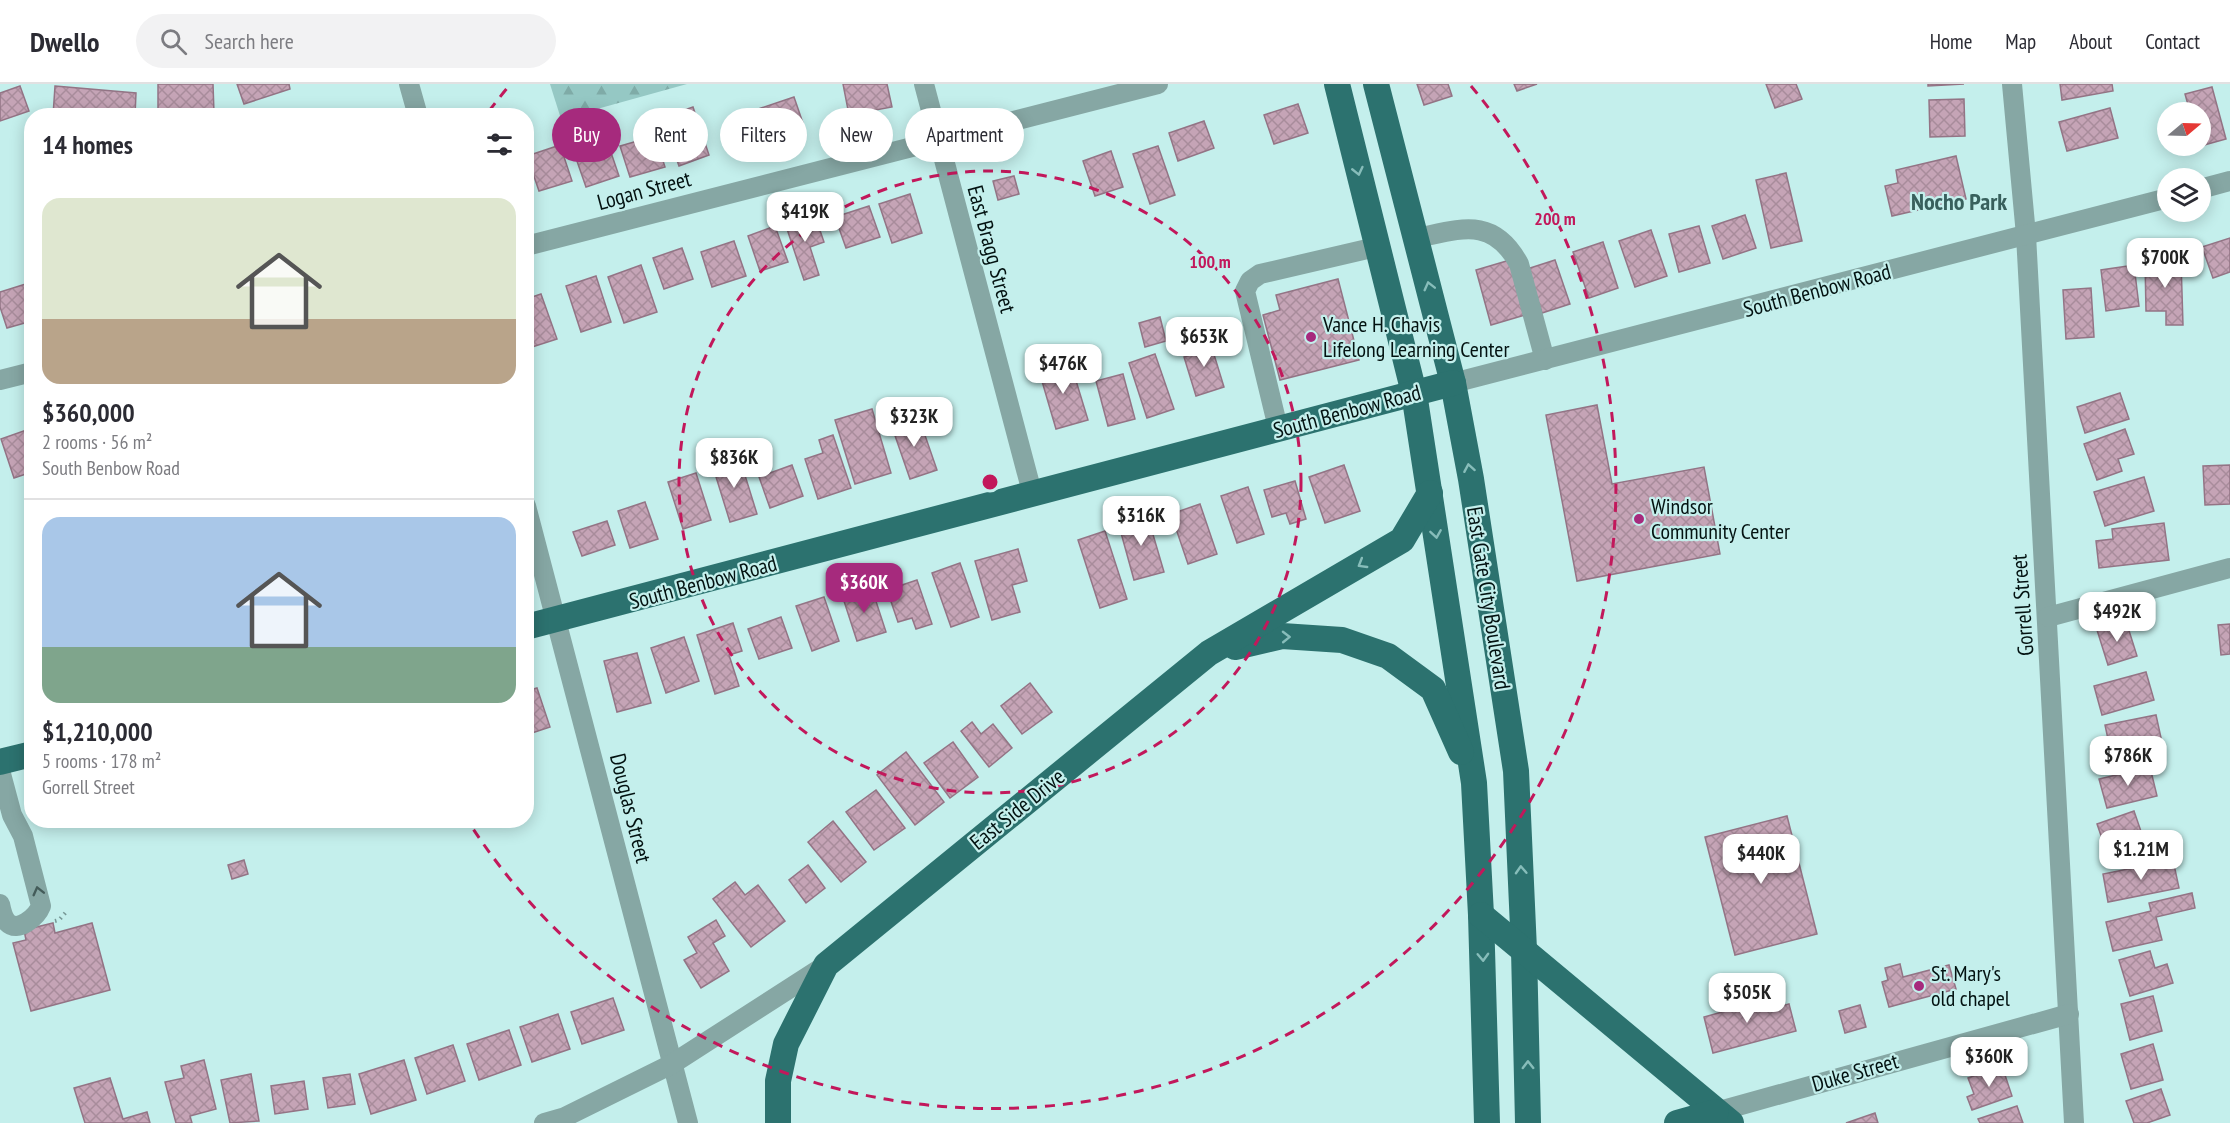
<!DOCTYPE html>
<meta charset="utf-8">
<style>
:root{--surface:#fff;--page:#f2f2f3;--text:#2b2b33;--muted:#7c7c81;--line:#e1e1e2;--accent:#a62a7d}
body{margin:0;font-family:"PT Sans Narrow",sans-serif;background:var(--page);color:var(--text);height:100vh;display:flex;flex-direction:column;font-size:22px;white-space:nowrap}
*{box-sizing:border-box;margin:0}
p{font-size:20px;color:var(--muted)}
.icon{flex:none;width:33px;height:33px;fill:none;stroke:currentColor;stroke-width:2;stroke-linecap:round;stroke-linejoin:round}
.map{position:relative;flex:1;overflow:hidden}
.sheet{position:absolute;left:24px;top:24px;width:510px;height:720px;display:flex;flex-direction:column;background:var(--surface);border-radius:24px;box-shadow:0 3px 15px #0003}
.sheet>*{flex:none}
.hud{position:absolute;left:552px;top:24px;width:570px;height:54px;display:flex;gap:12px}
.needle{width:39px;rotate:71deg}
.buttons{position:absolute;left:2157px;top:18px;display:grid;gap:12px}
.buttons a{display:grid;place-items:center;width:54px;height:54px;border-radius:50%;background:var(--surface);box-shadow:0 3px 15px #0003;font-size:30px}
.price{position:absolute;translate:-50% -51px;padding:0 14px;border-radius:12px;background:#fff;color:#222;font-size:20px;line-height:39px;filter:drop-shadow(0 2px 3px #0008)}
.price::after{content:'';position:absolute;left:50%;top:36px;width:18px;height:14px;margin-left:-9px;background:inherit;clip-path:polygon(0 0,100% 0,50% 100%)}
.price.current{background:var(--accent);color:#fff}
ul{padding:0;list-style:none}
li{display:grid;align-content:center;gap:12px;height:318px;padding:0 18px}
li+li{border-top:2px solid var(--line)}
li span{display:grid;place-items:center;height:186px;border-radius:18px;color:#555}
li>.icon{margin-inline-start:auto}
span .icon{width:108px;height:108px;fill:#fffc;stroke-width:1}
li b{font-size:26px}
h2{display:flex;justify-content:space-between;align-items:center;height:72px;padding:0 18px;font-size:26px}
.pill{padding:0 21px;border-radius:27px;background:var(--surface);box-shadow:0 3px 15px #0003;font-size:21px;line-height:54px}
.pill.current{background:var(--accent);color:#fff}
header{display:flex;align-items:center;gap:36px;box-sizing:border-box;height:84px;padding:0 30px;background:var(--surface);border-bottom:2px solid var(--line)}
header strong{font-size:28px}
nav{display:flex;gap:33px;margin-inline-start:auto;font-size:21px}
.search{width:420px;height:54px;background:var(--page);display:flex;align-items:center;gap:15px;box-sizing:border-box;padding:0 21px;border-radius:33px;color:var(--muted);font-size:22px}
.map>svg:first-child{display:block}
.forest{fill:url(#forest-firs)}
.building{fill:url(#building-cross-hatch);stroke:#937485;stroke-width:1.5}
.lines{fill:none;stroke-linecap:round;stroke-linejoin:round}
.path{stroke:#779795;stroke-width:4;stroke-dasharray:1.5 4.5;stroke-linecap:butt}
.minor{stroke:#86a7a4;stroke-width:20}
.major{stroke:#2c726f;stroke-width:26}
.oneway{stroke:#87bdba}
.oneway2{stroke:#445c5a}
.ring{fill:none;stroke:#c2185b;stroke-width:3;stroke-dasharray:10 8}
.poi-dot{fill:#a62a7d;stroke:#c4efec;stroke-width:2}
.labels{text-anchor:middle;stroke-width:4.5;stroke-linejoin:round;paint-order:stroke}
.street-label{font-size:22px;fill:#031211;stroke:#c4efec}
.poi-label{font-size:22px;fill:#031211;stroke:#c4efec;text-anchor:start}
.neighbourhood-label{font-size:24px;font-weight:bold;fill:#38605d;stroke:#c4efec}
.centre{fill:#c2185b;stroke:#c4efec;stroke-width:3}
.ring-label{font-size:18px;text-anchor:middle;font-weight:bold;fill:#c2185b;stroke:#c4efec;stroke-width:4.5;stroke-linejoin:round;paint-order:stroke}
</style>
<header>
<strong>Dwello</strong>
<div class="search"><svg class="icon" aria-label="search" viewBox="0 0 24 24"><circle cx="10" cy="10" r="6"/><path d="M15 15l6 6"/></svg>Search here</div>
<nav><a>Home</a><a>Map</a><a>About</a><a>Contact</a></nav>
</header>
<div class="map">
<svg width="2230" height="1039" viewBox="0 0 2230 1039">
<defs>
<pattern id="forest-firs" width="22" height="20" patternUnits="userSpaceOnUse" patternTransform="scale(1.5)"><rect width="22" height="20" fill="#95c8c4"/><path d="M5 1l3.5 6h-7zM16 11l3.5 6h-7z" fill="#7faba7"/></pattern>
<pattern id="building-cross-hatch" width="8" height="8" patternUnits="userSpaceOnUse" patternTransform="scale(1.5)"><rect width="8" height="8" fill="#c5a4b6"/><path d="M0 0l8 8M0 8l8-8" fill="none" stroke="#a88c9b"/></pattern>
</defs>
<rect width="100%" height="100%" fill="#c4efec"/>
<polygon class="forest" points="550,0 687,0 561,35"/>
<g class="building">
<polygon points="158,0 213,0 214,29 158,30"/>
<polygon points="237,0 289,0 290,5 244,20"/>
<polygon points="843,0 887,0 892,23 849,31"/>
<polygon points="1417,0 1448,0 1452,12 1424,21"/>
<polygon points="1514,0 1537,0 1517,7"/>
<polygon points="1766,0 1796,0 1802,15 1775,24"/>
<polygon points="1928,0 1964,0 1928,2"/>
<polygon points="2060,0 2112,0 2113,7 2062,16"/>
<polygon points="20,2 29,27 0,37 0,9"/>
<polygon points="55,2 136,9 135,32 53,32"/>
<polygon points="2212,3 2226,55 2197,63 2200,62 2200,28 2190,28 2185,10"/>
<polygon points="794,13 804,42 765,56 755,26"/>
<polygon points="1964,15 1965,52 1930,53 1929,16"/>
<polygon points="1298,20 1308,49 1274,60 1264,31"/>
<polygon points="693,23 709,71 679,82 662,34"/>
<polygon points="2110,24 2118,54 2067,67 2059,38"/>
<polygon points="1204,37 1214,64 1178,77 1169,49"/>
<polygon points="603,45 619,92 586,103 570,57"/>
<polygon points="655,52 665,83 630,93 620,62"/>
<polygon points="560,61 572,97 539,107 527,72"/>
<polygon points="1158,62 1175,111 1150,120 1133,70"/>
<polygon points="1111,67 1123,103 1095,112 1083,77"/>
<polygon points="1956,72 1966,115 1892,132 1885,102 1898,99 1896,86"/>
<polygon points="1786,89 1802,157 1771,164 1756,96"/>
<polygon points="1014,92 1019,110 998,116 993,97"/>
<polygon points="910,110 922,149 892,159 879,120"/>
<polygon points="869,122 880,153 846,164 835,133"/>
<polygon points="814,129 824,158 810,163 819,191 804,196 785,139"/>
<polygon points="1745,131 1756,164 1723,175 1712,142"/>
<polygon points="775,142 788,178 760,187 748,152"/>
<polygon points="1699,142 1710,179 1679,188 1669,150"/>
<polygon points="1651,146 1667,192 1635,203 1619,157"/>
<polygon points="2230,154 2230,188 2213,194 2202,163"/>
<polygon points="734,157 746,192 712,203 701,168"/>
<polygon points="1603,158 1618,204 1589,214 1573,168"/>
<polygon points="682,164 693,195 664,205 653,174"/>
<polygon points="1510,176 1525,231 1491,241 1476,186"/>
<polygon points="1555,176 1570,220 1542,229 1527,185"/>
<polygon points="2181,176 2183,241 2166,241 2166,227 2146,227 2145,177"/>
<polygon points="641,181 657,228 624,239 608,193"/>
<polygon points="2134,181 2139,222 2106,227 2101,186"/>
<polygon points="596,192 611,238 581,248 566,202"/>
<polygon points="1338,195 1359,276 1280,296 1263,231 1280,226 1276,211"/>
<polygon points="29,199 32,206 32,237 7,244 0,223 0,208"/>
<polygon points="2091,204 2094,253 2066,255 2063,206"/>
<polygon points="541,210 557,255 526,265 526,215"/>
<polygon points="1160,233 1166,257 1145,263 1139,239"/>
<polygon points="1208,251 1224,303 1196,312 1184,273 1197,269 1193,256"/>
<polygon points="1155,270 1174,325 1147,334 1129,279"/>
<polygon points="1070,277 1088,336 1056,345 1039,287"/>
<polygon points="1123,290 1135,335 1108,342 1096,297"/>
<polygon points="2120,309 2129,335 2085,349 2077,323"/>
<polygon points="1597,321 1612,400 1704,383 1720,470 1577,497 1546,331"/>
<polygon points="872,325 891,389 855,400 835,336"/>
<polygon points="919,334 937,386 910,395 892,343"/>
<polygon points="32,344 32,388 14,394 1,355"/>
<polygon points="2125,345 2134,370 2118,375 2122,387 2097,396 2084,360"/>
<polygon points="833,351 851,404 818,415 805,375 823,369 819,356"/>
<polygon points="739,372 757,430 730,438 712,380"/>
<polygon points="792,381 803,412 770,424 759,393"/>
<polygon points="1344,381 1360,427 1325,439 1309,393"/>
<polygon points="2230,381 2230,420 2205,421 2203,382"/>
<polygon points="696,389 711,436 683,445 668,398"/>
<polygon points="2144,393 2154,427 2105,442 2094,408"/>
<polygon points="1295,397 1306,435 1290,440 1286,429 1272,433 1264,406"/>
<polygon points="1248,403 1264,450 1237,459 1221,412"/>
<polygon points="645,418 658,455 630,464 618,427"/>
<polygon points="1200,420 1217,470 1188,480 1171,430"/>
<polygon points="1147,430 1164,488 1134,496 1118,438"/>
<polygon points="607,437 615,461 582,472 573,448"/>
<polygon points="2164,439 2169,476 2099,484 2096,457 2113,455 2112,445"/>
<polygon points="1105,447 1127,515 1100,524 1078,456"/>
<polygon points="1018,465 1027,497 1012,501 1020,528 992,536 975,477"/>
<polygon points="960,479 979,533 951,543 932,489"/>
<polygon points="917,496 932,540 916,545 912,534 898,538 887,506"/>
<polygon points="871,502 886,548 857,557 842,511"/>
<polygon points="824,513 839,557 812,567 796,522"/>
<polygon points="781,533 792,564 759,575 748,545"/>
<polygon points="2126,537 2137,572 2108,581 2097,546"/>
<polygon points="733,539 742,567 729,571 739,602 715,610 697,551"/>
<polygon points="2230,540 2230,570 2221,571 2218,541"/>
<polygon points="684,553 699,597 666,609 651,564"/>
<polygon points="637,569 651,619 617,628 604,577"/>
<polygon points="2146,588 2154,616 2102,631 2094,602"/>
<polygon points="1030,599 1052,628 1022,650 1001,622"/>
<polygon points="537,604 550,643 526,651 526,607"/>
<polygon points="2156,631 2163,663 2112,674 2105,641"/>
<polygon points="972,638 981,650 993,640 1012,664 989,683 961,647"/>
<polygon points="953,658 978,693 950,714 924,679"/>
<polygon points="906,668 944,718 915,741 877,691"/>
<polygon points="2150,683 2157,712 2107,724 2099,695"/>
<polygon points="876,706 905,744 874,766 846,728"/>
<polygon points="2134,727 2145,759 2108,772 2097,740"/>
<polygon points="1787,732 1817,850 1735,871 1705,753"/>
<polygon points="833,737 866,778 841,798 808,758"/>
<polygon points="244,776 248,790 232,795 228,781"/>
<polygon points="2173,776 2179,804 2108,818 2103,790"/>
<polygon points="808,781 825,804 806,819 789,796"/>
<polygon points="735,798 745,811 758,801 785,837 751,863 713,815"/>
<polygon points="2192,809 2195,824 2156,833 2162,856 2113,867 2106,838 2151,827 2149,819"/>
<polygon points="716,836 725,852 713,859 729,887 701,904 684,876 697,869 688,853"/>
<polygon points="53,839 55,849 92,839 110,906 31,927 13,859 26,856 24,846"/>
<polygon points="2150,867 2155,884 2167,880 2173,899 2130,912 2119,876"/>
<polygon points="1900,880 1903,893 1949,881 1956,905 1889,923 1882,898 1888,896 1885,884"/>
<polygon points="1745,911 1748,922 1765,917 1767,926 1789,920 1796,947 1713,969 1704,933 1722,928 1719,918"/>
<polygon points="2153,912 2162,947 2130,956 2121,920"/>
<polygon points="613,914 624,946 582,960 571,928"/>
<polygon points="1860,921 1866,943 1845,949 1839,927"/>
<polygon points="558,930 570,965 532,978 520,943"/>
<polygon points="509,946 521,981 479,996 467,960"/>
<polygon points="2153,960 2163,996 2131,1005 2121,970"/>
<polygon points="453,961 465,997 427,1010 415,974"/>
<polygon points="204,976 216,1025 190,1032 192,1039 176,1039 165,998 184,994 181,982"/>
<polygon points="404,976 416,1016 371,1030 359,990"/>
<polygon points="2002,982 2012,1012 1972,1026 1967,1013 1974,1010 1968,994"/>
<polygon points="251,990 259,1037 230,1039 221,996"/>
<polygon points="350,990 355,1020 328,1024 323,994"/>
<polygon points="110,994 123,1035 147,1028 150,1039 85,1039 74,1004"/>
<polygon points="304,997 308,1025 275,1030 271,1002"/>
<polygon points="2161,1005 2170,1031 2147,1039 2134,1039 2126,1017"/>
<polygon points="2017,1022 2023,1039 1980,1039 1978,1035"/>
<polygon points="1875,1029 1878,1039 1846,1039"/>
</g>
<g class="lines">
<polyline class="path" points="55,837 59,836 67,827"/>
<g class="minor">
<polyline points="409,0 418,32"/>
<polyline points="924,0 1033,412"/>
<polyline points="2012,0 2026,151 2074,1039"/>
<polyline points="2200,105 2230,97"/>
<path d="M1417 154C1461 145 1493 132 1519 180L1545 276"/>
<polyline points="526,162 1158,0"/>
<polyline points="0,296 32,288"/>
<polyline points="1453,299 2168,114"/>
<polyline points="1278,344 1245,207 1250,197 1260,190 1376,163"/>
<polyline points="526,422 688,1039"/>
<polyline points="2048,533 2230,484"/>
<path d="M0 686 12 731 23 752 41 822C37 832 18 850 7 838 3 834 1 825 0 820"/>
<polyline points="1716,1028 2069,930"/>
<polyline points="544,1039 565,1033 672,980 826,881"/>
</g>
<g class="major">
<polyline points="1337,0 1414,309 1474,699 1481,831 1487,1039"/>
<polyline points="1376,0 1453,299 1471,395 1516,687 1524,866 1528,1039"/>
<polyline points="526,543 1453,299"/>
<polyline points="1235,563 1282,552 1342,556 1388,572 1433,605 1461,668"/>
<polyline points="0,678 32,670"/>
<polyline points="1481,831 1731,1039"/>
<polyline points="778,1039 778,997 786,960 826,881 1209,569 1402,456 1430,409"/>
<polyline points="1677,1039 1716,1028"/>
</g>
</g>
<defs><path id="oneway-chevron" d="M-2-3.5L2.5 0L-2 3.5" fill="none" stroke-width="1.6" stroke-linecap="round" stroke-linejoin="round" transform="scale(1.5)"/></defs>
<g class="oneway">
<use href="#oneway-chevron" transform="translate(1358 87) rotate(77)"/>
<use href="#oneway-chevron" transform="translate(1429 202) rotate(-104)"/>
<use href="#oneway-chevron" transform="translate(1469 384) rotate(-100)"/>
<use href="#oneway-chevron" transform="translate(1436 450) rotate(81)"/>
<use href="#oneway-chevron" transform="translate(1362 480) rotate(149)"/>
<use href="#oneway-chevron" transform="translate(1286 553) rotate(-1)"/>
<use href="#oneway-chevron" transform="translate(1521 786) rotate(-93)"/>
<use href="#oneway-chevron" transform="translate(1483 873) rotate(88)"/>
<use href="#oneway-chevron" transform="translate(1528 981) rotate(-91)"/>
</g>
<use class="oneway2" href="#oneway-chevron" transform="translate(38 807) rotate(-104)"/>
<g class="ring">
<circle cx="990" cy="398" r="311"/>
<path d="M489 27A623 623 0 0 1 509 2M1471 2A623 623 0 1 1 468 737"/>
</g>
<g class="poi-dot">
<circle cx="1311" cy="253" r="6"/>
<circle cx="1639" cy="435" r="6"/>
<circle cx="1919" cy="902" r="6"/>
</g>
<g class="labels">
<g class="street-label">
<text transform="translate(644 106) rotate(-15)" y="8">Logan Street</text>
<text transform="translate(992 165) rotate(75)" y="8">East Bragg Street</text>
<text transform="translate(1817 206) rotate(-15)" y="8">South Benbow Road</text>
<text transform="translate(1347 327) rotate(-15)" y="8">South Benbow Road</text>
<text transform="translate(703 498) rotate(-15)" y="8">South Benbow Road</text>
<text transform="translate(1489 514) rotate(81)" y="8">East Gate City Boulevard</text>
<text transform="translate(2022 521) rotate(-94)" y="8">Gorrell Street</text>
<text transform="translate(631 724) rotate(76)" y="8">Douglas Street</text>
<text transform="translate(1017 725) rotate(-39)" y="8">East Side Drive</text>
<text transform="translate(1855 988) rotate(-16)" y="8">Duke Street</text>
</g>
<g class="poi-label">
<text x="1323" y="248">Vance H. Chavis<tspan x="1323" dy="25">Lifelong Learning Center</tspan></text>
<text x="1651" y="430">Windsor<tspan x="1651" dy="25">Community Center</tspan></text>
<text x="1931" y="897">St. Mary's<tspan x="1931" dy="25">old chapel</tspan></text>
</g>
<g class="neighbourhood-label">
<text x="1959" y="126">Nocho Park</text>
</g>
</g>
<circle cx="990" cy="398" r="9" class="centre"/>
<g class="ring-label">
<text x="1555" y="141">200 m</text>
<text x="1210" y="184">100 m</text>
</g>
</svg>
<div class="buttons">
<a><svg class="needle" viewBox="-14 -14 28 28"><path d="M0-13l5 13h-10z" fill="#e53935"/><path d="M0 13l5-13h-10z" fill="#7c7c81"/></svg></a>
<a><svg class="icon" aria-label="layers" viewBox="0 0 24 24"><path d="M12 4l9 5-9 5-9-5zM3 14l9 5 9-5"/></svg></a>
</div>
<b class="price" style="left:805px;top:159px">$419K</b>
<b class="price" style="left:2165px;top:205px">$700K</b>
<b class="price" style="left:1204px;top:284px">$653K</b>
<b class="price" style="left:1063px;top:311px">$476K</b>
<b class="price" style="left:914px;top:364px">$323K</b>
<b class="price" style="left:734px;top:405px">$836K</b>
<b class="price" style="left:1141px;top:463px">$316K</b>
<b class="price current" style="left:864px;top:530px">$360K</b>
<b class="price" style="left:2117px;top:559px">$492K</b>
<b class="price" style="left:2128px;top:703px">$786K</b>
<b class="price" style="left:2141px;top:797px">$1.21M</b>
<b class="price" style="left:1761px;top:801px">$440K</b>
<b class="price" style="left:1747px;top:940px">$505K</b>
<b class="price" style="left:1989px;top:1004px">$360K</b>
<div class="hud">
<a class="pill current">Buy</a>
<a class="pill">Rent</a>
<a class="pill">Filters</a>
<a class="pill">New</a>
<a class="pill">Apartment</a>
</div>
<section class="sheet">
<h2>14 homes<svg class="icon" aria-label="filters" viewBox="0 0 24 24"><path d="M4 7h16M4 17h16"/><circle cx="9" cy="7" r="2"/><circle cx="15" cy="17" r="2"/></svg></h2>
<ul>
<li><span style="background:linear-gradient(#dfe7d0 65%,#b9a48a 0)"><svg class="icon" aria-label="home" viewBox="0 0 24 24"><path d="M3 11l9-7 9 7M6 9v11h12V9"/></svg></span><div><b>$360,000</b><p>2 rooms · 56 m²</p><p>South Benbow Road</p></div></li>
<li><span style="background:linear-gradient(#a9c7e8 70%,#7fa58c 0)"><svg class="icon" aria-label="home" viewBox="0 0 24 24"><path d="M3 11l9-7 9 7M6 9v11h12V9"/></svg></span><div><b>$1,210,000</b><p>5 rooms · 178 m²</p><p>Gorrell Street</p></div></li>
</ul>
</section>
</div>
